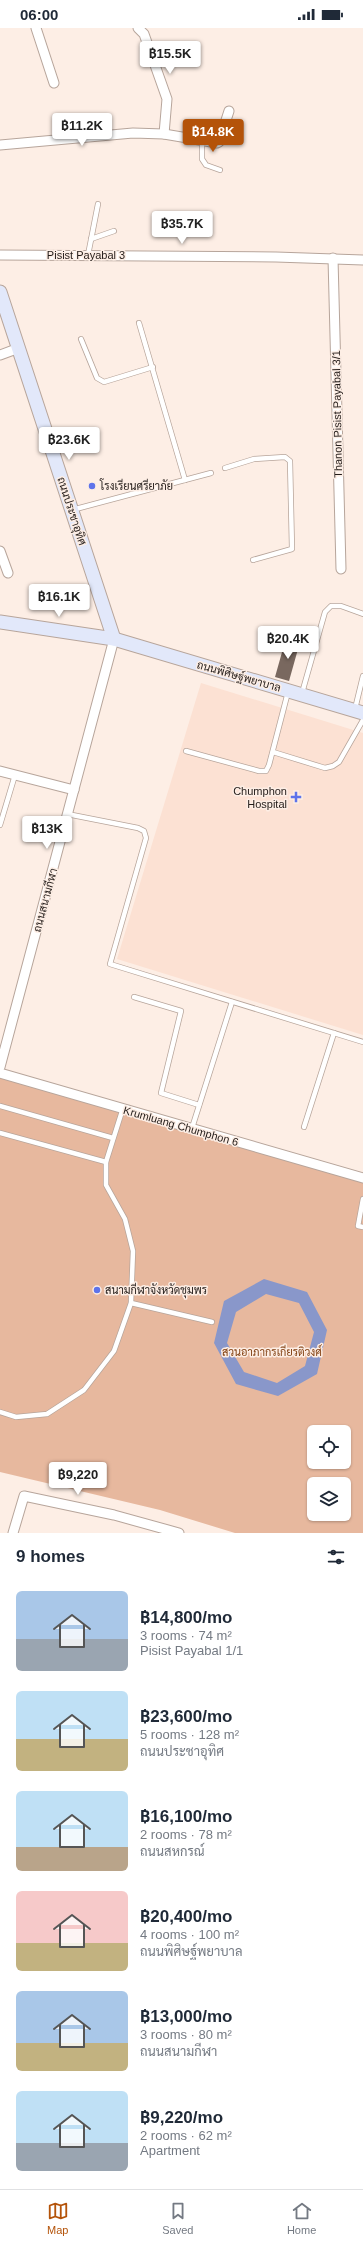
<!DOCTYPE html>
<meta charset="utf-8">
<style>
:root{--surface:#fff;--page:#f6f6f7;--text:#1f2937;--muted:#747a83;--line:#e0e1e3;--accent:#b45309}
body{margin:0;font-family:Arial,Sarabun,sans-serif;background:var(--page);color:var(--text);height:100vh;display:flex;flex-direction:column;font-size:15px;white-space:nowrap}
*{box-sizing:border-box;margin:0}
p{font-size:13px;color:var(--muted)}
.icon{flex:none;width:22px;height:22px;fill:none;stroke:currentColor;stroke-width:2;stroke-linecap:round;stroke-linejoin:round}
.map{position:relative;height:1505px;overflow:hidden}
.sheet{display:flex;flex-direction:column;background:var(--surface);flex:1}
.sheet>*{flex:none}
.fabs{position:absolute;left:307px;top:1397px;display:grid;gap:8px}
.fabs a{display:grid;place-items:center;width:44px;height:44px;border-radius:6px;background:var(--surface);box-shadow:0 1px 3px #0004;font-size:20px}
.price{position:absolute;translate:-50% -34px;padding:0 9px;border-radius:4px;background:#fff;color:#222;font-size:13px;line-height:26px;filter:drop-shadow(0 1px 2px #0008)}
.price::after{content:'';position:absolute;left:50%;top:24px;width:12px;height:9px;margin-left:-6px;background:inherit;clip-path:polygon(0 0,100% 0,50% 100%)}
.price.active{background:var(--accent);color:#fff}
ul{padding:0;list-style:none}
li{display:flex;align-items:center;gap:12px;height:100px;padding:0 16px}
li span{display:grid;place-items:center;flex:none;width:112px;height:80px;border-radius:6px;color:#555}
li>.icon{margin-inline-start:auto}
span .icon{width:48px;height:48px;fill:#fffc;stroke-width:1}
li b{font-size:17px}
h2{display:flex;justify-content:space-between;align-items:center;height:48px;padding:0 16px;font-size:17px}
.status{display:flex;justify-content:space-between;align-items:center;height:28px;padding:0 20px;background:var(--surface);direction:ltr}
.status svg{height:11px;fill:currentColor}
.menu{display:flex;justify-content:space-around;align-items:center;height:56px;border-top:1px solid var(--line);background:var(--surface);font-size:11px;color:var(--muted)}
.menu a{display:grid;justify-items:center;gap:2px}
.menu .active{color:var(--accent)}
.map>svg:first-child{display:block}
.built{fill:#fce1d3}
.green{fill:#e7b89e;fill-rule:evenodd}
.water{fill:#8997ca;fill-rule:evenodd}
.building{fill:#79685f}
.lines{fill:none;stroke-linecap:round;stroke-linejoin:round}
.lane-casing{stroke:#b7a59b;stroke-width:6}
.street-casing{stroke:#b7a59b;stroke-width:11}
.secondary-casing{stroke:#b7a59b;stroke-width:15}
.lane{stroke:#fff;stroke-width:4.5}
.street{stroke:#fff;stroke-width:9}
.secondary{stroke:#e2e8fa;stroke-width:13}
.poi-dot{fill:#5e73ea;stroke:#fdeee5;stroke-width:1.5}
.labels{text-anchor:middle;stroke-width:3;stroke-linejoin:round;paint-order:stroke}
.street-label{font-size:11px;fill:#231c19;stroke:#fdeee5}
.poi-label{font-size:11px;fill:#231c19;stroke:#fdeee5;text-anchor:start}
.park-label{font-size:11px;fill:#813f10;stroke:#fdeee5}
</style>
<div class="status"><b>06:00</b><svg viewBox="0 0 49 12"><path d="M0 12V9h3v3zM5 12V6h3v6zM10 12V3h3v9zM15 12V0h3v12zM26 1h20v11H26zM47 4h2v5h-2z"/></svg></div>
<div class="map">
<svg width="363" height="1505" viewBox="0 0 363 1505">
<rect width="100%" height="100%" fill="#fdeee5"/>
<polygon class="built" points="201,655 363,705 363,1007 117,931"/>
<path class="green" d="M0 1047 363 1150V1505H235L160 1482 0 1444ZM314 1404H344V1434H314ZM314 1456H344V1486H314Z"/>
<path class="water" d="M264 1251 307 1264 327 1302 317 1346 278 1368 236 1356 214 1315 224 1273ZM266 1266 299 1275 314 1304 305 1338 277 1355 244 1344 227 1315 236 1284Z"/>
<polygon class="building" points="286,610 300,614 289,653 275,649"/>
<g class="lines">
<g class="lane-casing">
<g id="lane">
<polyline points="202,113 202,131 206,137 220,142"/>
<polyline points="91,211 114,203"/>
<polyline points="88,227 98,176"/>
<polyline points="139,295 185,452"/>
<polyline points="81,311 97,350 104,354 153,339"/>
<polyline points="225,440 254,431 285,429 290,433 292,521 253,532"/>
<polyline points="72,482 211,445"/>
<polyline points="302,665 325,584 331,578 341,578 363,586"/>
<polyline points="355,681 363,648"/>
<polyline points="186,723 259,743 266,743 269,737 288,664"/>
<polyline points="273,724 325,740 333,738 339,734 363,692"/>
<polyline points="67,786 138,800 144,803 146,810 110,936 363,1014"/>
<polyline points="0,797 15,747"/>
<polyline points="134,969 181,983 161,1065 199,1077"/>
<polyline points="0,1078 113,1110"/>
<polyline points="304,1099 334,1005"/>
<polyline points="192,1100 232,974"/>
<polyline points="0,1105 106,1134"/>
<polyline points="363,1171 358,1198 363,1199"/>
<polyline points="131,1275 212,1294"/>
<polyline points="0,1384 16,1389 47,1386 84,1362 114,1323 131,1275 133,1223 125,1191 106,1157 106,1134 123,1080"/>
</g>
</g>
<g class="street-casing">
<g id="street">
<polyline points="36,0 54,55"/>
<polyline points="138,0 144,6 167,71 164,106"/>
<polyline points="0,117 133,105 164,106 217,115 219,114 229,83"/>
<polyline points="0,227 276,229 363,232"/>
<polyline points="333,230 341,541"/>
<polyline points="0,327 19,320"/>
<polyline points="0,523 8,545"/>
<polyline points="0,743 74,762"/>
<polyline points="0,1039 114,611"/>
<polyline points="0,1045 363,1150"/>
<polyline points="13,1505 24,1468 114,1487 179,1505"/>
</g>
</g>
<g class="secondary-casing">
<g id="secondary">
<polyline points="0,264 114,611"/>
<polyline points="0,594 114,611 363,685"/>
</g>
</g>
<use href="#lane" class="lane"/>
<use href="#street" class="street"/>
<use href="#secondary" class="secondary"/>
</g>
<g class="poi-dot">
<circle cx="92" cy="458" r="4"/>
<path d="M294 763h4v4h4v4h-4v4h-4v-4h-4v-4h4z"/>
<circle cx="97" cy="1262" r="4"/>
</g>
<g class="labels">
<g class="street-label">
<text x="86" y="231">Pisist Payabal 3</text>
<text transform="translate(337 386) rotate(-91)" y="4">Thanon Pisist Payabal 3/1</text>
<text transform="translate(72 483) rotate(72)" y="4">ถนนประชาอุทิศ</text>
<text transform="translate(239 648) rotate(16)" y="4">ถนนพิศิษฐ์พยาบาล</text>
<text transform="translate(45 872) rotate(-75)" y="4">ถนนสนามกีฬา</text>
<text transform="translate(181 1098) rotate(16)" y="4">Krumluang Chumphon 6</text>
</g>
<g class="poi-label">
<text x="100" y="462">โรงเรียนศรียาภัย</text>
<text x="287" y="767" text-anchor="end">Chumphon<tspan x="287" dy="13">Hospital</tspan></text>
<text x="105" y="1266">สนามกีฬาจังหวัดชุมพร</text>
</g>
<g class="park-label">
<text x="272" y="1328">สวนอาภากรเกียรติวงศ์</text>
</g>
</g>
</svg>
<div class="fabs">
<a><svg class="icon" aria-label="locate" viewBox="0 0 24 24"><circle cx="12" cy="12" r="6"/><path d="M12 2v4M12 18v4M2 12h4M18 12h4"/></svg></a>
<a><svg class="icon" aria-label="layers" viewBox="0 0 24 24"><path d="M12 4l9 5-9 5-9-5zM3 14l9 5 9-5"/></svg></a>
</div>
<b class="price" style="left:170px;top:47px">฿15.5K</b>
<b class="price" style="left:82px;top:119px">฿11.2K</b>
<b class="price active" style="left:213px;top:125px">฿14.8K</b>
<b class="price" style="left:182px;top:217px">฿35.7K</b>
<b class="price" style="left:69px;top:433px">฿23.6K</b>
<b class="price" style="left:59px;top:590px">฿16.1K</b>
<b class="price" style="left:288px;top:632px">฿20.4K</b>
<b class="price" style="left:47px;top:822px">฿13K</b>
<b class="price" style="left:78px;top:1468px">฿9,220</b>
</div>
<section class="sheet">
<h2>9 homes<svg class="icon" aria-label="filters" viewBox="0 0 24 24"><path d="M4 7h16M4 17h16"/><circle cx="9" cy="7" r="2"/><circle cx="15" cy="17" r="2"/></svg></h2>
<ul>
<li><span style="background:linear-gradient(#a9c7e8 60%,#9aa5b1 0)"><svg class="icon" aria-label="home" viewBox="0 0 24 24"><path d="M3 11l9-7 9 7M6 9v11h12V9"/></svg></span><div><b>฿14,800/mo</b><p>3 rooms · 74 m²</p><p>Pisist Payabal 1/1</p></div></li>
<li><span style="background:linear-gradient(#bfe0f5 60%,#c2b280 0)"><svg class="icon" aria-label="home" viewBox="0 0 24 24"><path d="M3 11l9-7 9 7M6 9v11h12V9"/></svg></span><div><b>฿23,600/mo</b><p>5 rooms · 128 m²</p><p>ถนนประชาอุทิศ</p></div></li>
<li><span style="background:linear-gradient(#bfe0f5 70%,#b9a48a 0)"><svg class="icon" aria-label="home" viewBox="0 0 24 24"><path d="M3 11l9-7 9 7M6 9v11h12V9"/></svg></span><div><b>฿16,100/mo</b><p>2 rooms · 78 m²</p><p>ถนนสหกรณ์</p></div></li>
<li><span style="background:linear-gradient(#f6c9c9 65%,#c2b280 0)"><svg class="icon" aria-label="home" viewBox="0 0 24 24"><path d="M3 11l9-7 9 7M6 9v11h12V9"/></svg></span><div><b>฿20,400/mo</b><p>4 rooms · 100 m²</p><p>ถนนพิศิษฐ์พยาบาล</p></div></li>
<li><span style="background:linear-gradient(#a9c7e8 65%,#c2b280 0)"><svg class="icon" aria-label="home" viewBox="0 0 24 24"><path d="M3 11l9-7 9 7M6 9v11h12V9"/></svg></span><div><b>฿13,000/mo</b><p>3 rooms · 80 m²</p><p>ถนนสนามกีฬา</p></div></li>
<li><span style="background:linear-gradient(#bfe0f5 65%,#9aa5b1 0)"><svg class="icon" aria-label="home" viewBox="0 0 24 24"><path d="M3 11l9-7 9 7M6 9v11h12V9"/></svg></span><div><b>฿9,220/mo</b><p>2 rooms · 62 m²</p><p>Apartment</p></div></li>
</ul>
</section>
<nav class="menu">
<a class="active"><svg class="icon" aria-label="map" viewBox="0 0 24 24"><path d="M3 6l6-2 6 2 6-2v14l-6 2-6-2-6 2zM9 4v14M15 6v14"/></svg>Map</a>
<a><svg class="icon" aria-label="saved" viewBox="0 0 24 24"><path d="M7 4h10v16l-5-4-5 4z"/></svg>Saved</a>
<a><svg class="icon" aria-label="home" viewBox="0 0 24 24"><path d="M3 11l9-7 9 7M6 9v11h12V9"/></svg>Home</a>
</nav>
